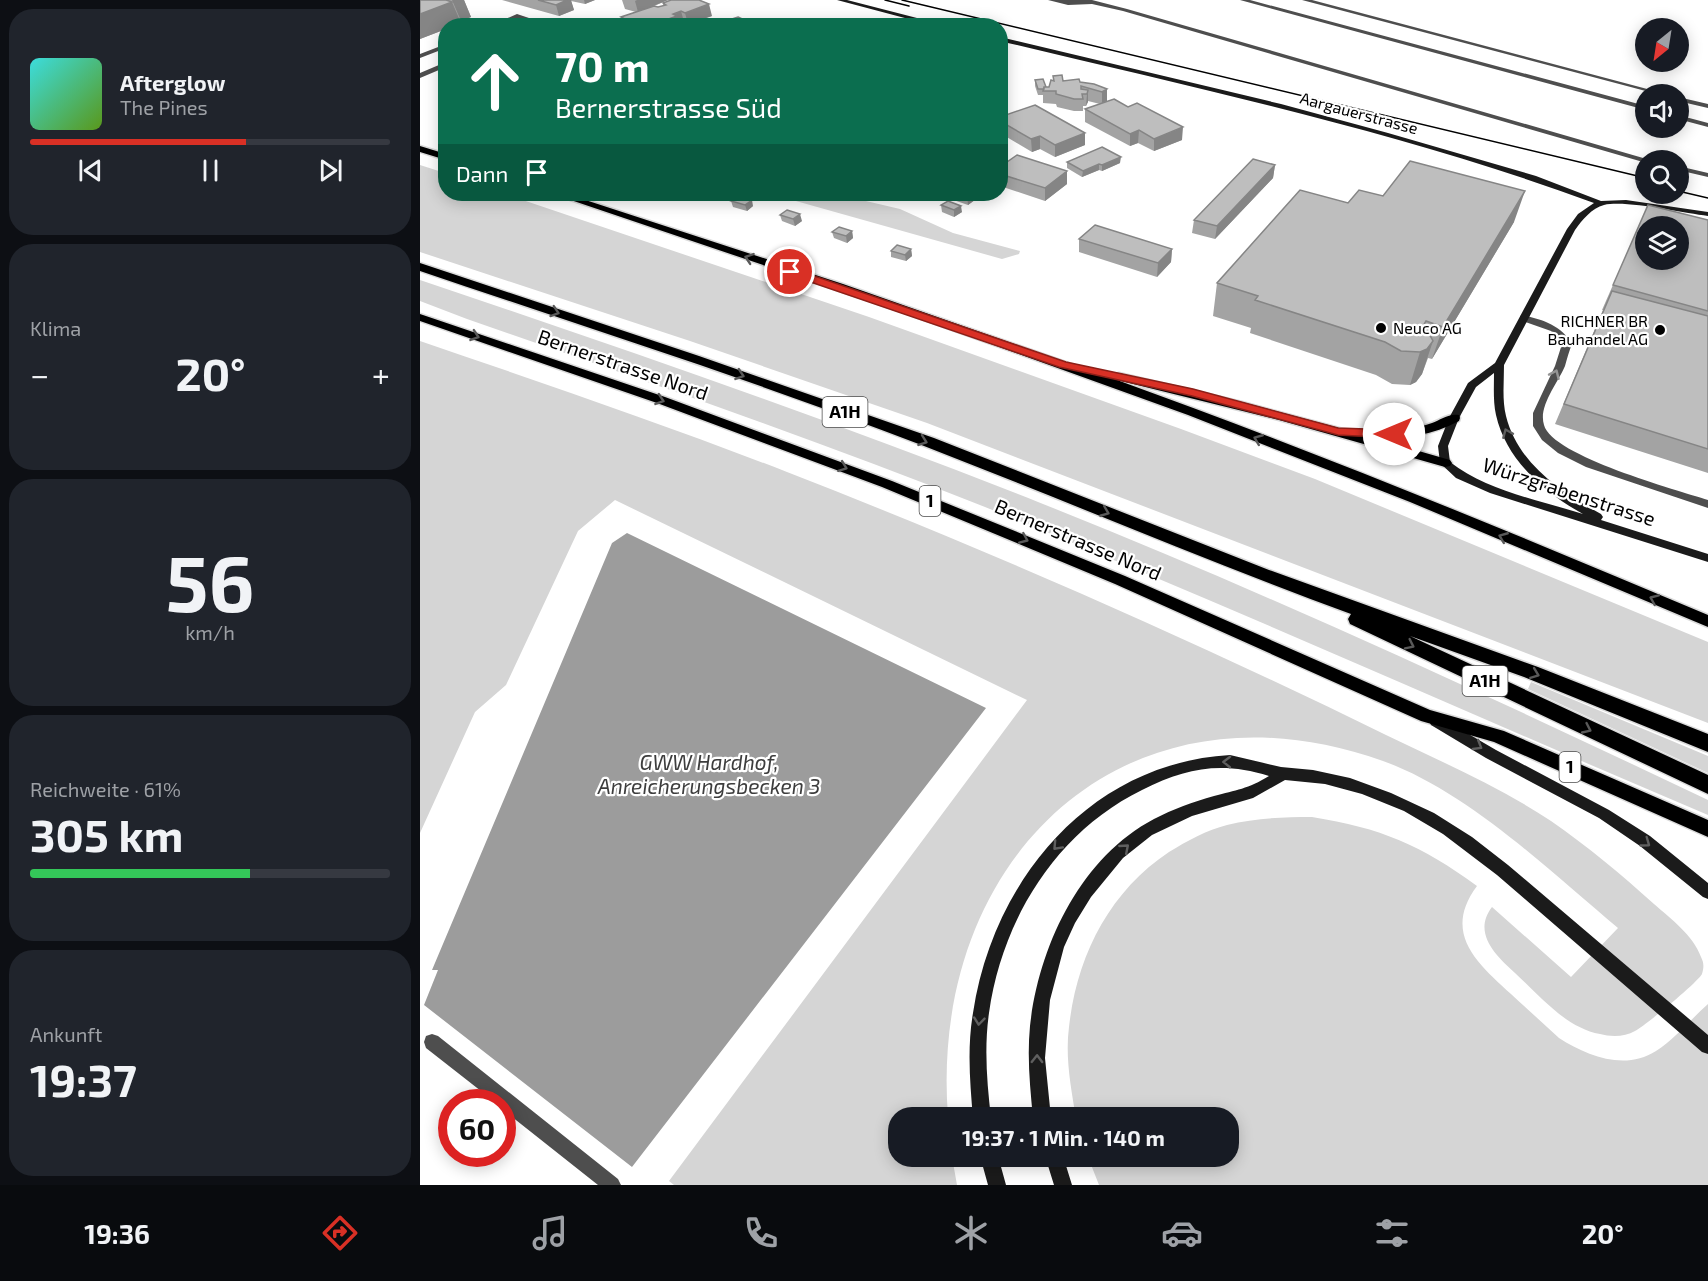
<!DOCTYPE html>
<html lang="de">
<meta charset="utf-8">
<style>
body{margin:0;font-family:"Exo 2",sans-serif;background:#20242c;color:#f1f3f6;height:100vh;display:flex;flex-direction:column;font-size:22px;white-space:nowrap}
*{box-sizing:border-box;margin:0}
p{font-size:20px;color:#9ea1a6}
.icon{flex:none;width:33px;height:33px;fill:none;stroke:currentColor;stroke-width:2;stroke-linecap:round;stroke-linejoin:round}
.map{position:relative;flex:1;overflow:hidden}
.panel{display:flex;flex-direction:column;gap:9px;padding:9px;background:#0d0f14;width:420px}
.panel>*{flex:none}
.top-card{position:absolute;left:18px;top:18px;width:570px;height:183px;border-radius:24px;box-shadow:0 3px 15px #0003;background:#0b6e4f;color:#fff;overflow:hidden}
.needle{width:39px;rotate:210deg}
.buttons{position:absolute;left:1215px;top:18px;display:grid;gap:12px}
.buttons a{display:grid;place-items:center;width:54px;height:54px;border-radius:50%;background:#171b24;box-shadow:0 3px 15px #0003;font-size:30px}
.speed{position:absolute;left:18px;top:1089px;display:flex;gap:12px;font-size:30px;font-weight:700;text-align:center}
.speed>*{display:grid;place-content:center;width:78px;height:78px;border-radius:50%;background:#171b24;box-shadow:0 3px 15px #0003;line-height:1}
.speed .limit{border:9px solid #d22;background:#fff;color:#111}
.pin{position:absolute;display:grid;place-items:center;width:51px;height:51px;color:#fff;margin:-26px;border:3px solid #fff;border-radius:50%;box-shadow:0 2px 6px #0007}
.me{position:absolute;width:66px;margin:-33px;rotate:270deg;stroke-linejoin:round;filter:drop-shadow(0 0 4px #0008)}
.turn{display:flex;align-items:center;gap:21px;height:126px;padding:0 18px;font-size:27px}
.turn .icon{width:78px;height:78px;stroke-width:2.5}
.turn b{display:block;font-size:42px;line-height:51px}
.then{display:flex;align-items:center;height:57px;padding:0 18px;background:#0003;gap:12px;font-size:22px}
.big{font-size:45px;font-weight:700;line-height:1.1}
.panel .widget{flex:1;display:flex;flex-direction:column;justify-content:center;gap:9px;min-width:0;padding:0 21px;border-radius:24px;background:#20242c}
.panel .dial{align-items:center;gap:0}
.dial b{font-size:78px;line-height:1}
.song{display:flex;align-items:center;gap:18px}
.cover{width:72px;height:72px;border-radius:9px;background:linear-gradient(135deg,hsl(180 70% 55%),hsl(90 70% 35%))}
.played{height:6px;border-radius:3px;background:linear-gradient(90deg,#d93025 60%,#363941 60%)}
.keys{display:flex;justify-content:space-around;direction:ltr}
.heat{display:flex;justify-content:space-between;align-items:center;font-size:33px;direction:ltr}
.charge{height:9px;border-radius:4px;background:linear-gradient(90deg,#34c759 61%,#363941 0)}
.trip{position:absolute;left:468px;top:1107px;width:351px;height:60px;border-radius:24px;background:#171b24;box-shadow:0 3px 15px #0003;font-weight:700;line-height:60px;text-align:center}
.dock{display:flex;height:96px;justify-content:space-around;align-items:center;background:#090b0e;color:#9ea1a6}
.dock .icon{width:42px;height:42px}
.dock .on{color:#d93025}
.dock b{font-size:27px;color:#f1f3f6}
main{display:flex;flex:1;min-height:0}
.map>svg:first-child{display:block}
.green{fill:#d5d5d5}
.water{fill:#9c9c9c}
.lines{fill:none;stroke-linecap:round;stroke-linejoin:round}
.primary-casing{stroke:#dbdbdb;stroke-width:3}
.highway-casing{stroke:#dbdbdb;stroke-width:3}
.lane{fill:#4e4e4e;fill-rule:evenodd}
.secondary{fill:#1b1b1b;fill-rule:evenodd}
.primary{fill:#000;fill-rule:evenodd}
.highway{fill:#000;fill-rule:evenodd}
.tram{stroke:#000;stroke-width:1.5}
.wall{fill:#a3a3a3}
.shaded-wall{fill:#858585}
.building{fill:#bebebe;stroke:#858585;stroke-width:1.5;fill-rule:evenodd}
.oneway{stroke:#595959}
.oneway2{stroke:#959595}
.oneway3{stroke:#5f5f5f}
.route{fill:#d93025;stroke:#8d1f18;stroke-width:1.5}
.poi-dot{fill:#000;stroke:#fff;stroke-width:2}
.labels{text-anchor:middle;stroke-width:4.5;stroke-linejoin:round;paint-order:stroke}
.far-street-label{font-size:16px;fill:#000;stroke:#fff}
.far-poi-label{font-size:16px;fill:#000;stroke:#fff;text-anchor:end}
.shield{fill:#fff;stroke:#4c4c4c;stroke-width:1.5}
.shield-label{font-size:18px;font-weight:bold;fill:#000}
.street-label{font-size:20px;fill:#000;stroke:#fff}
.water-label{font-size:21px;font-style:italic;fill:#3d3d3d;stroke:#fff}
</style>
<main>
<section class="panel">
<div class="widget">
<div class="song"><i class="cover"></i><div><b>Afterglow</b><p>The Pines</p></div></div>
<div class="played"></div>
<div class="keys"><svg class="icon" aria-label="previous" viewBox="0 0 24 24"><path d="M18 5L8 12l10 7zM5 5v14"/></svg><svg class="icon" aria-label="pause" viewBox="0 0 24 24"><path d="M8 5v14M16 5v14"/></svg><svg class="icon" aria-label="next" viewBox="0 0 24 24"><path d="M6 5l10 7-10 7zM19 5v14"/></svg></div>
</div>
<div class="widget"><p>Klima</p>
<div class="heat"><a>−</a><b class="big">20°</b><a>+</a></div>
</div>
<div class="widget dial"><b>56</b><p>km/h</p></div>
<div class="widget"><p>Reichweite · 61%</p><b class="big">305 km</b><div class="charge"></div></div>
<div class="widget"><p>Ankunft</p><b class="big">19:37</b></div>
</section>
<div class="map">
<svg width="1288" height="1185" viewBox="0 0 1288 1185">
<rect width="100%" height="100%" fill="#fff"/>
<!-- green -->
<path class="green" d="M0,165L25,173L26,194H85L449,317L761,429L895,479L1288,642V723L507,423L270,341L0,252Z
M351,194H416L480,209L533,233L600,251L599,254L582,259Z
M0,280C207,350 414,421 618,502C845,592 1067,695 1288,800V815C1047,713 808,605 565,507C394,439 220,379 47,319L0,301Z
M0,341C123,383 246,425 367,472C570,551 770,639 966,735C1022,762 1080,787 1131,821C1167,846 1202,875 1234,904C1251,919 1273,935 1281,957C1284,963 1284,967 1282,974C1278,982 1225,1026 1215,1031C1205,1037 1191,1037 1180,1034C1146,1028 1120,996 1095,973C1076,956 1052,933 1072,907L1151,977L1198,928C1130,871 1047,791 963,761C705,669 508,858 528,1117L478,1118V1156L532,1157L537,1185H254L249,1181L607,700L195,500L158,531L86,685L55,712L0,833Z
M1111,682L1288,756V773L1108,689Z
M892,817C961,828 1001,845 1057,886C1022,933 1057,963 1091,994C1107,1009 1123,1023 1139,1038C1167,1056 1205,1071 1236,1051C1255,1039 1271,1019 1288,1004V1185H679L668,1157L808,1156V1118H656C651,1088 645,1057 649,1027C657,956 689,892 749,852C767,841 787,830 807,825C835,818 863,817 892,817Z"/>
<!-- water -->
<path class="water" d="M207,533L566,708L212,1167L4,1005L18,970H12L192,543Z"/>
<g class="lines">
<defs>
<path id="primary" d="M0,146L26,154V160L0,152Z
M133,194H147L423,284L694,379L695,374L699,373L822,402L938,433L944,430C966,431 990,431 1012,423C1020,420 1029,413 1039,415L1040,418L1039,421C1013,435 986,439 957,439L1030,460L1032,463L1030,466L1025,467L859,420L697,380C896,452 1092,532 1288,615V627L990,502L768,415L485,313Z
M0,314L245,397L472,481L705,576L1010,710L1084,731L1288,820V837L1074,742L1001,721L695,584L462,487L237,403L0,321Z"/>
<path id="highway" d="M0,263L279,356L514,438L849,570L1118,667L1288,734V752L1104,677L990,636L1288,775V794L930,624L928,619L931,614C787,561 646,501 504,446C338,382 168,328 0,271Z"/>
</defs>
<!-- primary casing -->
<use href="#primary" class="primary-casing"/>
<!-- highway casing -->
<use href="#highway" class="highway-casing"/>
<!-- lane -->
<path class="lane" d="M628,0H672L707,9L1230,160L1223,162L703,11L672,4L648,5Z
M820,0H830L1226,106V110Z
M882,0H892L1246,94H1237Z
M97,14L124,23L121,26H112L115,23L97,18L80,26H70Z
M26,44V48L0,58V54Z
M26,62V67L0,78V73Z
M1258,97L1288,104V108L1258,101Z
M1258,115L1288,123V127L1258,119Z
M1258,166L1288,173V177L1258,170Z
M1103,315C1123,320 1141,325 1152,344C1149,351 1147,359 1145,366C1138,383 1118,406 1124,425C1132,456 1257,490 1288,500V508L1166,467L1138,453L1122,440L1113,426V413L1135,366L1142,344L1131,331L1100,320V316Z
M12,1034L18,1036L198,1179L201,1185H178L82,1109V1102H75L6,1048L4,1042L6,1036Z"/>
<!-- secondary -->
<path class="secondary" d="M417,0H427L528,26H515Z
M580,37L861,104L968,133L1116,176L1181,201L1206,200L1288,212V216C1262,213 1207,200 1184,205C1172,208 1162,220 1155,230L1084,365C1084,382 1082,400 1086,416C1098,464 1141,492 1181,514L1183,517L1181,520L1288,554V562L1070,493L1036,478L1020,463L1018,446L1029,418L1048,383L1075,363L1147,229L1158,214L1174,203C982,132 779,89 580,41ZM1074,373C1074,387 1073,402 1076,415C1086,460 1125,493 1163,514C1119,500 1067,491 1030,462L1028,446L1039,418L1056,387Z
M1016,715L1076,750L1189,810L1230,836L1288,883V899L1283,897L1220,846L1179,818L1066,758L1011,725L1009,721L1011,717Z
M810,755L861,767L893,770L930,778L971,793L1014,813L1052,837L1088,865L1288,1035V1054L1282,1052L1077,875L1023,834L984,811L942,794L905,784L865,780L833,798L772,816L732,835L703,858L671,897L655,923L644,947L630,1000L625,1058L631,1118H613C610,1087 607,1057 610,1026C619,946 660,858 734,819C753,809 773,802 794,796C816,790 828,789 849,776C801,761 766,768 722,790C636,832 582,920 569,1013C564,1048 567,1083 571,1118H553C550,1083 547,1048 553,1013C573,880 670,763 810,755Z
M560,1156H578L586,1185H568Z
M625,1156H643L652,1185H634Z"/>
<!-- primary -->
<use href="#primary" class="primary"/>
<!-- highway -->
<use href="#highway" class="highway"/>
<!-- tram -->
<path class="tram" d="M465,0L489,6
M482,0L1226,178
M1258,191L1288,198"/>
</g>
<!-- wall -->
<path class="wall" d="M0,0H44L51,17L40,21L41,23L26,26V29L0,39Z
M82,0H175L165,4L151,1L154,10L139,16Z
M202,0H248L232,7H238L243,6V3L292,16L268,24L264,22L259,24L260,26H177L202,20L201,17L216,12L205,9Z
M633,76L643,81L660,82L687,89V101L684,102L762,140L734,151L718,143L710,146L665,122V109L680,104L668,101L666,106H663V111H654L637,107L636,104L623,103V95H618L615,86V80L626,87H629L633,81Z
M580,117L665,133V145L635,157L620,149L612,152L580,133Z
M647,162L700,163L682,171L679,170L662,177L647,168Z
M855,165L853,178L795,239L772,233L774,220Z
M580,167L647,171V184L625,201L580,186Z
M516,194H563L548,205Z
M963,196L1094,222L1012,359L1008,358L1002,374L996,382L990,385L972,384L956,375L830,333L831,328L793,316L797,283L928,203Z
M311,201L333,206L327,211L313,207Z
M521,205L542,212L534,217L522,212Z
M1228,205L1288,220V473L1135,424L1183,310H1182Z
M360,215L382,221L375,226L362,221Z
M432,231L433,238L427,243L414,238L412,232Z
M659,239L752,249L751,262L737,277L659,252Z
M491,249L492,256L486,261L471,257V251Z"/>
<!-- shaded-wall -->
<path class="shaded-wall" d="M32,0H44L51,17L41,21Z
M147,0H151L154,10L139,16L136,5Z
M164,0H175L165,4Z
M217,0H248L218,12L215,1Z
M32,2L41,23L34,26H26V29L0,39V14Z
M289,4L292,16L268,24L265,13Z
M261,11L264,22L259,24L260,26H229Z
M585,54V60L580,62V56Z
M687,89V101L682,104V92Z
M668,90V102L666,106L667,94Z
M763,127L762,140L734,151V139Z
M719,130L718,143L710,146V134Z
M665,133V145L635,157V145Z
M620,136V149L612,152L611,139Z
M701,157L700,163L682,171V165Z
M679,164V170L662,177L663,171Z
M855,165L853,178L795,239L797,226Z
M647,171V184L625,201V188Z
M1105,191L1094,222L1012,359L1023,327Z
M547,194H563L548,205Z
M332,200L333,206L327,211L325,205Z
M541,206L542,212L534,217V210Z
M380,214L382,221L375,226L373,219Z
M432,231L433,238L427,243L426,236Z
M491,249L492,256L486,261L485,255Z
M752,249L751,262L737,277L738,263Z
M1013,341L1002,374L996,382L990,385L1000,352Z"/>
<!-- building -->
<path class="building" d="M0,0H26L32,2L0,14Z
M118,0H147L136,5Z
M251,0H279L289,4L265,13L261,11L253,14L257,16L229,26H177L193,20L196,22L205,19L201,17L234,6L238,7L246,5L243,3Z
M318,17L337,26L293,25Z
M274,22L281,26H263Z
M642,75L643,81L659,79L660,82L674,84L687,89L682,92L661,86V89L668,90L667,94H662L663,99H654L636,94V91H623L624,87H629L631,80L634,81L633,76Z
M623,79L626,87H624V89H618L615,80Z
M694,99L708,107L717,103L763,127L734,139L719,130L710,134L665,109Z
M615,105L665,133L635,145L620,136L611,139L580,121V117Z
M682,147L701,157L682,165L679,164L663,171L647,162Z
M597,155L647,171L625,188L580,174V167Z
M833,159L855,165L797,226L774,220Z
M990,161L1105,191L1023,327L1006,321L1002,328L1008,332L1013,341L1007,349L1000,352L981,351L965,342L835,300L838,296L797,283L880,190L928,203L939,190L963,196Z
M318,196L332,200L325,205L311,201Z
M528,201L541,206L534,210L521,205Z
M1228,205L1288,220V311L1193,285ZM1226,226H1258V260H1226Z
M367,210L380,214L373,219L360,215Z
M675,225L752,249L738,263L659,239Z
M419,227L432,231L426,236L412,232Z
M477,245L491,249L485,255L471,251Z
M1192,291L1288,316V449L1144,404Z"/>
<!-- one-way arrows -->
<defs><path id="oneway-chevron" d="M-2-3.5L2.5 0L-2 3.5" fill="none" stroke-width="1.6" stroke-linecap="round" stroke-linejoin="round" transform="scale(1.5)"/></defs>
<g class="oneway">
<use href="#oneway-chevron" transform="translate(329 258) rotate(-161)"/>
<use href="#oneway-chevron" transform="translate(135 312) rotate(18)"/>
<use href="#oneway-chevron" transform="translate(55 336) rotate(19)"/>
<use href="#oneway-chevron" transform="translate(320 375) rotate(19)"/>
<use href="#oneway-chevron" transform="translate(240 400) rotate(19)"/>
<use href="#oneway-chevron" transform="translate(838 439) rotate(-158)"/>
<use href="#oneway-chevron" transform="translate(503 441) rotate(20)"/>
<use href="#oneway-chevron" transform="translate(423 467) rotate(21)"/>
<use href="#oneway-chevron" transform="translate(685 512) rotate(22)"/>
<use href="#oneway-chevron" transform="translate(1083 537) rotate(-158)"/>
<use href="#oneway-chevron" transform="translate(604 539) rotate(23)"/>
<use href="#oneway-chevron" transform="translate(1234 599) rotate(-157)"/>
<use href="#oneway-chevron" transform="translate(990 645) rotate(26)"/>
<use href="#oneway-chevron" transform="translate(1115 674) rotate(21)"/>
<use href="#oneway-chevron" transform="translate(1167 729) rotate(25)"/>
</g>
<use class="oneway2" href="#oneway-chevron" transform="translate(1135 374) rotate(-66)"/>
<g class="oneway3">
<use href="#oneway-chevron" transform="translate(1087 433) rotate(-113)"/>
<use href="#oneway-chevron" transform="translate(1058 746) rotate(31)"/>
<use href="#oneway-chevron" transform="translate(807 762) rotate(-179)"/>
<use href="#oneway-chevron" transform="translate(1226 843) rotate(36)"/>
<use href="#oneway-chevron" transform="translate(637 846) rotate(133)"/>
<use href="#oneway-chevron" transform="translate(705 848) rotate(-41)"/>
<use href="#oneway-chevron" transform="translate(559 1021) rotate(96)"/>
<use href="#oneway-chevron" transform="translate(617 1059) rotate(-89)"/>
</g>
<!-- route -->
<path class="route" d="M367,269H374L646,362L773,389L918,428L974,430L979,434L974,438L918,435L772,396L639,367L367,274Z"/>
<!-- markers -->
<g class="poi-dot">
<circle cx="961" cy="328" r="6"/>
<circle cx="1240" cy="330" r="6"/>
</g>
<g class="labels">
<!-- far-street labels -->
<g class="far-street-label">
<text transform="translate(939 113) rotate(15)" y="6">Aargauerstrasse</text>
</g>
<!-- far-poi labels -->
<g class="far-poi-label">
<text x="1228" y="327">RICHNER BR<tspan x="1228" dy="18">Bauhandel AG</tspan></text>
<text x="973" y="334" text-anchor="start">Neuco AG</text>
</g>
<!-- shield labels -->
<g class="shield">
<rect x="402.5" y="397" width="45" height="30" rx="4.5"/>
<rect x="499.5" y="486" width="21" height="30" rx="4.5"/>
<rect x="1042.5" y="666" width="45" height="30" rx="4.5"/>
<rect x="1139.5" y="752" width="21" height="30" rx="4.5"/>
</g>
<g class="shield-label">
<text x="425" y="418">A1H</text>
<text x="510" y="507">1</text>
<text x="1065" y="687">A1H</text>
<text x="1150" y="773">1</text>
</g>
<!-- street labels -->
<g class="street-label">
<text transform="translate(203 365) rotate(19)" y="7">Bernerstrasse Nord</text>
<text transform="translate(1149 492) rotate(18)" y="7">Würzgrabenstrasse</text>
<text transform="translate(658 540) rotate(23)" y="7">Bernerstrasse Nord</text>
</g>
<!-- water labels -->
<g class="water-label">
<text x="289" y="770">GWW Hardhof,<tspan x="289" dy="24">Anreicherungsbecken 3</tspan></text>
</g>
</g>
</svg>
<div class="buttons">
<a><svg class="needle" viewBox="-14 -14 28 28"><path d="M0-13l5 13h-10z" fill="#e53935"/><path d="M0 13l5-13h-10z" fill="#9ea1a6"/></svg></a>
<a><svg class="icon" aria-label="sound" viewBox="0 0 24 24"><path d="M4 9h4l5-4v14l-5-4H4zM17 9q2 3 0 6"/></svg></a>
<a><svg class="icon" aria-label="search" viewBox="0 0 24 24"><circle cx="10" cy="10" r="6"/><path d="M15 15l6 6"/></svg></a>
<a><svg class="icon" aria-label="layers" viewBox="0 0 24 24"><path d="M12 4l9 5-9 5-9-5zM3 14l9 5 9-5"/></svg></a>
</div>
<div class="speed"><div class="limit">60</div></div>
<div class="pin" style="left:370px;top:272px;background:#d93025"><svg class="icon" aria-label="arrive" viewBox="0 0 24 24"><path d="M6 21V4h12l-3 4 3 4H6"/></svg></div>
<svg class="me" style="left:974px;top:434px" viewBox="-20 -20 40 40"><circle r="19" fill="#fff"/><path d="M0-13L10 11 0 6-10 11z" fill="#d93025"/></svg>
<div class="trip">19:37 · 1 Min. · 140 m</div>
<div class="top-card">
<div class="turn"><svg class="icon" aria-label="ahead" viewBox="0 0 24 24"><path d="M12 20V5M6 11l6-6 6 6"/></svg><div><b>70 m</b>Bernerstrasse Süd</div></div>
<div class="then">Dann<svg class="icon" aria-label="arrive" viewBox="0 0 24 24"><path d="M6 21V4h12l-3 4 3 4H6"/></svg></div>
</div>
</div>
</main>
<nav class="dock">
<b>19:36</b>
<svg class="icon on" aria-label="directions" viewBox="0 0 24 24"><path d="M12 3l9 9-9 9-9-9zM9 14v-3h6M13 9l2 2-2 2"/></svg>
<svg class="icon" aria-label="music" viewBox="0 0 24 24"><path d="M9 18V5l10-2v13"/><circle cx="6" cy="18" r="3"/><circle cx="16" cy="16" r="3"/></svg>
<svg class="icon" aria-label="phone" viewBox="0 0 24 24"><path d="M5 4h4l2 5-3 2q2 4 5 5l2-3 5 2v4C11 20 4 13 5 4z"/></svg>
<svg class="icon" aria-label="climate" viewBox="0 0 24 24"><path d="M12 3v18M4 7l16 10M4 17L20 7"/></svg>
<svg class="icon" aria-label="car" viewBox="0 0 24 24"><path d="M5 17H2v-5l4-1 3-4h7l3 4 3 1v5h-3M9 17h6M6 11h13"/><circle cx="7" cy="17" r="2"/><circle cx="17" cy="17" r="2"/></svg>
<svg class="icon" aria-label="filters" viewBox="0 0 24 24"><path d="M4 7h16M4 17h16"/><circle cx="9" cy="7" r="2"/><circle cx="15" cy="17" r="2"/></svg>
<b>20°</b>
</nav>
